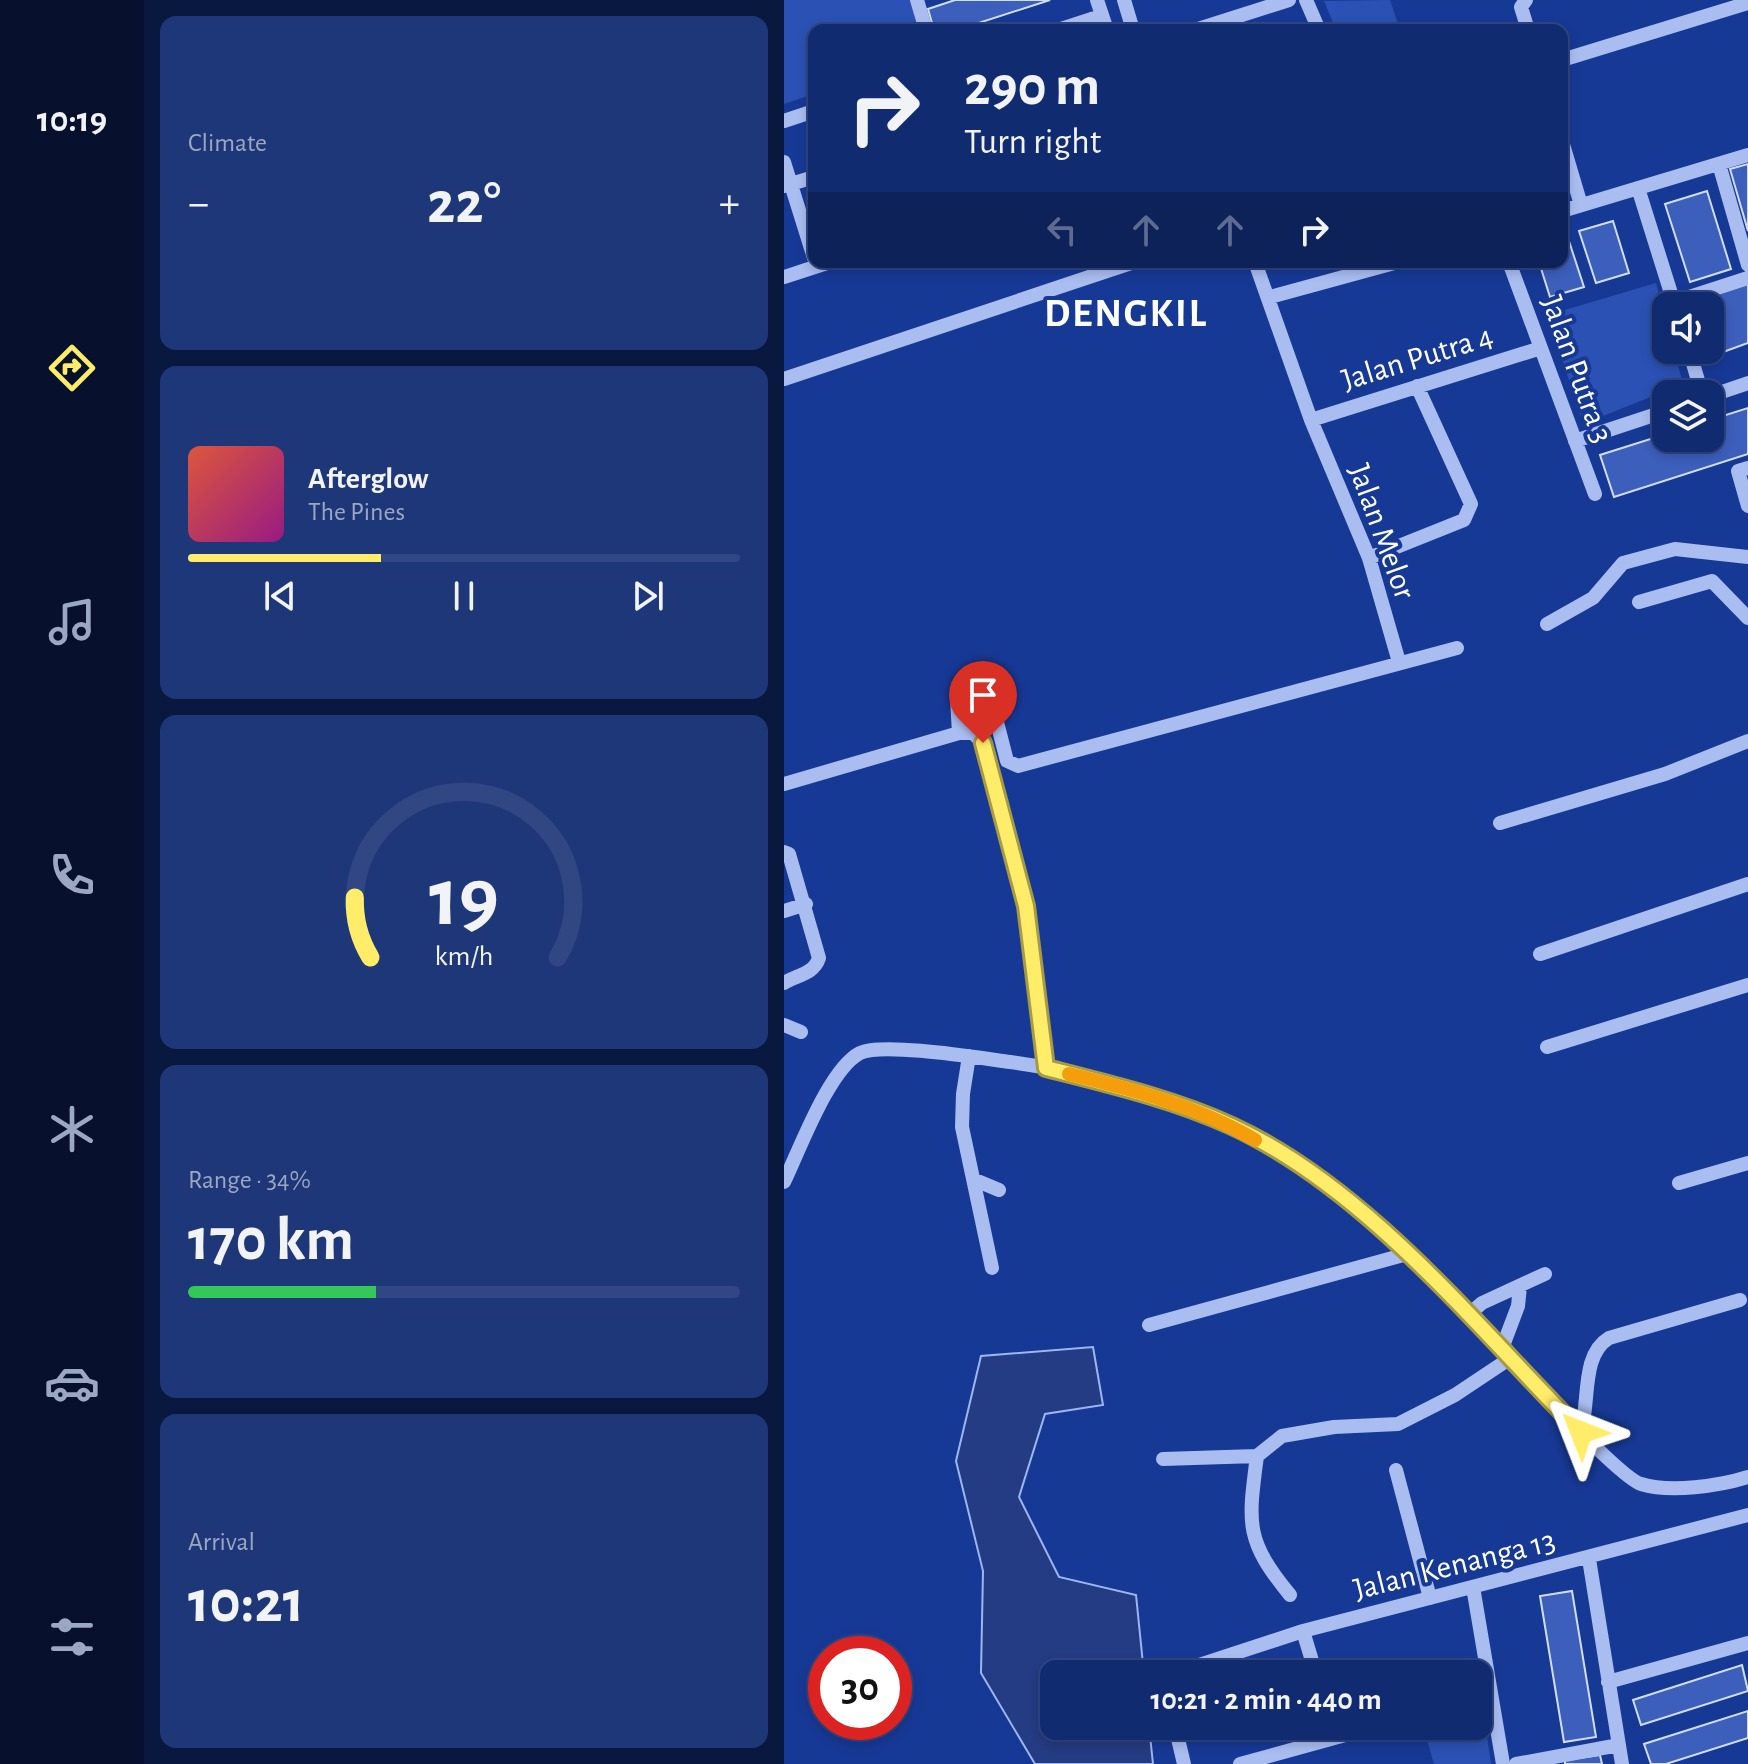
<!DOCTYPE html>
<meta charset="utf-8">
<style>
body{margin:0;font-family:"Alegreya Sans",sans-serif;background:#1e3778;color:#f1f3f6;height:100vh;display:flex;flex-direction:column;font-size:30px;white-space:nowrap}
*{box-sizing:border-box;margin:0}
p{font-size:26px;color:#9ca7c3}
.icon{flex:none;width:44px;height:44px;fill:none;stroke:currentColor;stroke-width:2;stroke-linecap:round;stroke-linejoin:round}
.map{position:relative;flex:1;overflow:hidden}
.details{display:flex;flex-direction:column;gap:16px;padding:16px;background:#09183e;width:640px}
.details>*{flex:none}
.hud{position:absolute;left:24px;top:24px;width:760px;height:244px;border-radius:16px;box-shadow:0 4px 12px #0003,0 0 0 2px #304783;background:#112b70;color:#f1f3f6;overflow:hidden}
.fabs{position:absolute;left:868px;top:292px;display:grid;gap:16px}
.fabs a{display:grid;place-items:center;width:72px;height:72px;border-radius:16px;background:#112b70;box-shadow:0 4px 12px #0003,0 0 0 2px #304783;font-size:40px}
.speed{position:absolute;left:24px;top:1636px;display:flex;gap:16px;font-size:40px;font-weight:700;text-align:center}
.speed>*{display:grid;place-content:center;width:104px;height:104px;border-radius:50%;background:#112b70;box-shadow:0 4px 12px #0003,0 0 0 2px #304783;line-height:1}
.speed .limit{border:12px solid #d22;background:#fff;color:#111}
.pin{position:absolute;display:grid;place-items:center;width:68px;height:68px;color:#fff;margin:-82px -34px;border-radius:50% 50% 50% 0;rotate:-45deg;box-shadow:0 0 8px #0007}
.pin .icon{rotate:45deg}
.me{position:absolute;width:88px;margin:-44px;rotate:315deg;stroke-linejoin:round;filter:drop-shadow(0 0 6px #0008)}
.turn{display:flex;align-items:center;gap:28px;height:168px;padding:0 24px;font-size:36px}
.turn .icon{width:104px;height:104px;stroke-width:2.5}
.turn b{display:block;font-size:56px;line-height:68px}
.lanes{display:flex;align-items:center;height:76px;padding:0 24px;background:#0003;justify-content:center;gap:40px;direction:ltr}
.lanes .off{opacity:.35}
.big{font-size:60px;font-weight:600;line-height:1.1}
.details .widget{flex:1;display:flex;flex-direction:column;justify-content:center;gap:12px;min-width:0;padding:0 28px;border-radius:16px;background:#1e3778}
.details .dial{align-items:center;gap:0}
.dial svg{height:208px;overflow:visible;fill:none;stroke:#304783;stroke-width:7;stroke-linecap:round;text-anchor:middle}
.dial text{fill:#f1f3f6;stroke:none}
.song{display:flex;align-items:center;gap:24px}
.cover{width:96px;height:96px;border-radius:12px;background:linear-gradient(135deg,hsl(10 70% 55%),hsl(310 70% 35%))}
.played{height:8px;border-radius:4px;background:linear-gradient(90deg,#ffed69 35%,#304783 35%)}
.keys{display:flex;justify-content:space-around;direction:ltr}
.heat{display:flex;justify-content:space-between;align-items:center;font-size:44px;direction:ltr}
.charge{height:12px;border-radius:6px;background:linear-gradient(90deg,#34c759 34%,#304783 0)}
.trip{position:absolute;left:256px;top:1660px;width:452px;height:80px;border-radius:16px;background:#112b70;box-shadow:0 4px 12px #0003,0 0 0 2px #304783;font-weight:600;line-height:80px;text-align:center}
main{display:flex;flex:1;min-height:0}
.dock{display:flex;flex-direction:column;width:144px;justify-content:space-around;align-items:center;background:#07112d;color:#9ca7c3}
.dock .icon{width:56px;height:56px}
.dock .on{color:#ffed69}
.dock b{font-size:36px;color:#f1f3f6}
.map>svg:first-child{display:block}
.green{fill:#2b51b4}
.water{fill:#233c83;stroke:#9cb6f3;stroke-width:2}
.building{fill:#3c5fbc;stroke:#d0ddfc;stroke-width:2}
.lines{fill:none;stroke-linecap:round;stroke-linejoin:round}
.minor{stroke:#a9bdf1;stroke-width:14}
.route-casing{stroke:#a69a44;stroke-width:20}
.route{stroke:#ffed69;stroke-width:14}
.slow{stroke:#f59e0b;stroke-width:14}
.labels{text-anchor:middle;stroke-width:8;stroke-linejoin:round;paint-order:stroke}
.street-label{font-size:32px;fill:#fff;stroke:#173996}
.district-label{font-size:40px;font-weight:bold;letter-spacing:2px;fill:#fff;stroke:#173996}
</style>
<main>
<nav class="dock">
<b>10:19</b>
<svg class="icon on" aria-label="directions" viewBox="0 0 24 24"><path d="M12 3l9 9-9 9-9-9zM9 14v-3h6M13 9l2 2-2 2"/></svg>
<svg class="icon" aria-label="music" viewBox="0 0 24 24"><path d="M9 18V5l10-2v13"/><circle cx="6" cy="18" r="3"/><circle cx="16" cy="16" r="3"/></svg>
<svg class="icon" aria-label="phone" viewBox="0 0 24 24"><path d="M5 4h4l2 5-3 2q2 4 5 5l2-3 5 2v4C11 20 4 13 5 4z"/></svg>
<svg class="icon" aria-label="climate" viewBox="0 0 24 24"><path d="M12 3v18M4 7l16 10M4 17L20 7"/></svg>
<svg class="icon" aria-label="car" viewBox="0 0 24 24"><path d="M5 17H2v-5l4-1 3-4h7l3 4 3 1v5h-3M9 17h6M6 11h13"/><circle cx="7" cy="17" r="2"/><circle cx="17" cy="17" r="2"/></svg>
<svg class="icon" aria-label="filters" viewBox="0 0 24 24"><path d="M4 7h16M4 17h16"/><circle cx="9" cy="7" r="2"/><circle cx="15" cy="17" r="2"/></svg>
</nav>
<section class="details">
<div class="widget"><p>Climate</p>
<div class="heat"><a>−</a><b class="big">22°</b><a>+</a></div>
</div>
<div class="widget">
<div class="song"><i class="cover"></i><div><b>Afterglow</b><p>The Pines</p></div></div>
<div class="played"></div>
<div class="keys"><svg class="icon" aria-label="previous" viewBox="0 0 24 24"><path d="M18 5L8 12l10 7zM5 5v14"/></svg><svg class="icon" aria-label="pause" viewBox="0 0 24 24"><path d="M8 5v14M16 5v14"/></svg><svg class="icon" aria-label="next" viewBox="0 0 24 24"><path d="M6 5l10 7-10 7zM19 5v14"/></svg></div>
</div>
<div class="widget dial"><svg viewBox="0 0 100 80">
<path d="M14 69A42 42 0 1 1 86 69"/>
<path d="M14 69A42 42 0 0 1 8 46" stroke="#ffed69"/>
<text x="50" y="56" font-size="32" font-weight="700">19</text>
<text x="50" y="72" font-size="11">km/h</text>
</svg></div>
<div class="widget"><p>Range · 34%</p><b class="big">170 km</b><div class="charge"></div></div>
<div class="widget"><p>Arrival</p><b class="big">10:21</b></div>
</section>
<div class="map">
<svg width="964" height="1764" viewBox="0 0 964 1764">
<rect width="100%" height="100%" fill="#173996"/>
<!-- green -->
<path class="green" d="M0,0H126L136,30H30V94L0,104Z
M606,0L616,30H552L540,1Z
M872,283L882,320V350H890L899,384L799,424L764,315Z
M699,1710L707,1764H650L639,1726H694V1711Z"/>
<!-- water -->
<path class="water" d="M309,1347L319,1405L261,1414L235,1497L275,1577L352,1595L360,1674H270V1726H365L369,1764H251L197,1673L199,1571L172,1461L197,1356Z"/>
<!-- building -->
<path class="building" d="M171,0H266L173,30H150L144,9Z
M964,164V231L946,169Z
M923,191L947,269L906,282L881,204Z
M829,221L845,273L812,283L795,231Z
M783,235L800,287L766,297L755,262H778V236Z
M964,282V343L931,355L926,342V306H913L911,300Z
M964,408V454L830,497L816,455L882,434V438H926V420Z
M788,1591L812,1737L780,1742L756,1596Z
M958,1665L964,1691L857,1725L849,1700Z
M964,1711V1738L882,1764H867L860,1744Z
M816,1755L818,1764H781V1760Z"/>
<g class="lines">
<!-- minor -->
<path class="minor" d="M133,0L142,30
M313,0L323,30
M340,0L349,30
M522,0L535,30
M742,0L737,7L744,30
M274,30L317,16
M411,30L505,0
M778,60L964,3
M0,121L30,111
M778,141L797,205
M0,162L30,258
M935,164L964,265
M0,186L30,177
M854,188L891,306
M778,211L964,155
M471,262L527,420L585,558L615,662
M725,262L811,494
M0,277L46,262
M486,297L614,262
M890,302L964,278
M905,350L918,394
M0,379L350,262
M926,396L964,383
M527,420L757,348
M791,441L882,411
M964,468L954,471L964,506
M585,558L680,520L687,504L633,386
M855,602L928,581L964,618
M763,624L809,598L839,563L891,549L964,557
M175,733L173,699L180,693H201L208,703L223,761L234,766L673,648
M0,784L175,733H189L199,743L242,906L262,1068
M716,823L881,774L964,741
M0,852L5,854L35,958C30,974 13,975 0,983
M0,911L22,904
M756,954L964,884
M0,1025L17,1032
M763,1047L964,985
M185,1056L179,1094L178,1127L208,1268
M191,1180L215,1190
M0,1182C16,1149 45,1069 76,1053C99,1042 196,1058 226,1062C325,1075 447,1114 529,1173C610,1230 674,1308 743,1377C761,1396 839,1479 857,1484C886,1493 936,1486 964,1477
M895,1183L964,1163
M683,1316L698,1303L761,1274
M365,1325L623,1254
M717,1351L734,1306L736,1286
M797,1432C806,1400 797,1355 825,1338L956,1300
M473,1456C464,1524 461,1540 506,1595
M379,1459L473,1456L498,1436L550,1427L614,1424L671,1395L725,1359
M612,1470L646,1598
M805,1559L838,1764
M689,1587L719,1764
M519,1631L532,1674
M388,1674L519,1631L964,1515
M824,1682L964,1643
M391,1726L400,1764
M456,1764L594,1726
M732,1764L835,1745"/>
</g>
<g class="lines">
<defs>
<path id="route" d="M199,743L242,906L262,1068C325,1084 389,1099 448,1126C584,1189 693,1327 797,1432"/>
</defs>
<!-- route casing -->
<use href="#route" class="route-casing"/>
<!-- route -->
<use href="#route" class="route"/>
<!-- slow -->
<path class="slow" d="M285,1074C348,1089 415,1107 471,1140"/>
</g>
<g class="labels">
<!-- street labels -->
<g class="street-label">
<text transform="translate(633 357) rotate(-17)" y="11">Jalan Putra 4</text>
<text transform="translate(794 369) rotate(70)" y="11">Jalan Putra 3</text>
<text transform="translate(599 531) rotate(70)" y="11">Jalan Melor</text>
<text transform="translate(670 1564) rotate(-14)" y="11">Jalan Kenanga 13</text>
</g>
<!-- district labels -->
<g class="district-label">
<text x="342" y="326">DENGKIL</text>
</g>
</g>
</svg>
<div class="fabs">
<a><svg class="icon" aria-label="sound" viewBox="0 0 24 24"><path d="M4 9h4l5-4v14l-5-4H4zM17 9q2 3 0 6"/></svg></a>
<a><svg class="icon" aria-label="layers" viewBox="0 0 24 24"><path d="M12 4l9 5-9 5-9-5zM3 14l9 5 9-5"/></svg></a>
</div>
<div class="speed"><div class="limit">30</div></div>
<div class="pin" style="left:199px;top:743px;background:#d93025"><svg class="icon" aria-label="arrive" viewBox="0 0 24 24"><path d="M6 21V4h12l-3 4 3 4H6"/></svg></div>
<svg class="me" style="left:797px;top:1432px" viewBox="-20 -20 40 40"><path d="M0-17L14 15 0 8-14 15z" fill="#ffed69" stroke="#fff" stroke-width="4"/></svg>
<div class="trip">10:21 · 2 min · 440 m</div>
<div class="hud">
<div class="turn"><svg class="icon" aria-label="right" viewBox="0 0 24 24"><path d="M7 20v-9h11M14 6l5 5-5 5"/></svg><div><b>290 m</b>Turn right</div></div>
<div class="lanes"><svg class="icon off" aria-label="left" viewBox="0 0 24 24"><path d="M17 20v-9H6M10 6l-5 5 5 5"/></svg><svg class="icon off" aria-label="ahead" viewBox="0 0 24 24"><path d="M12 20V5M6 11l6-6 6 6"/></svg><svg class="icon off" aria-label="ahead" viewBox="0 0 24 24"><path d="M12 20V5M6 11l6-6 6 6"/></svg><svg class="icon" aria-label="right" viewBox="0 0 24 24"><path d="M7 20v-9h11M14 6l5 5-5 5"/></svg></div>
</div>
</div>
</main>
